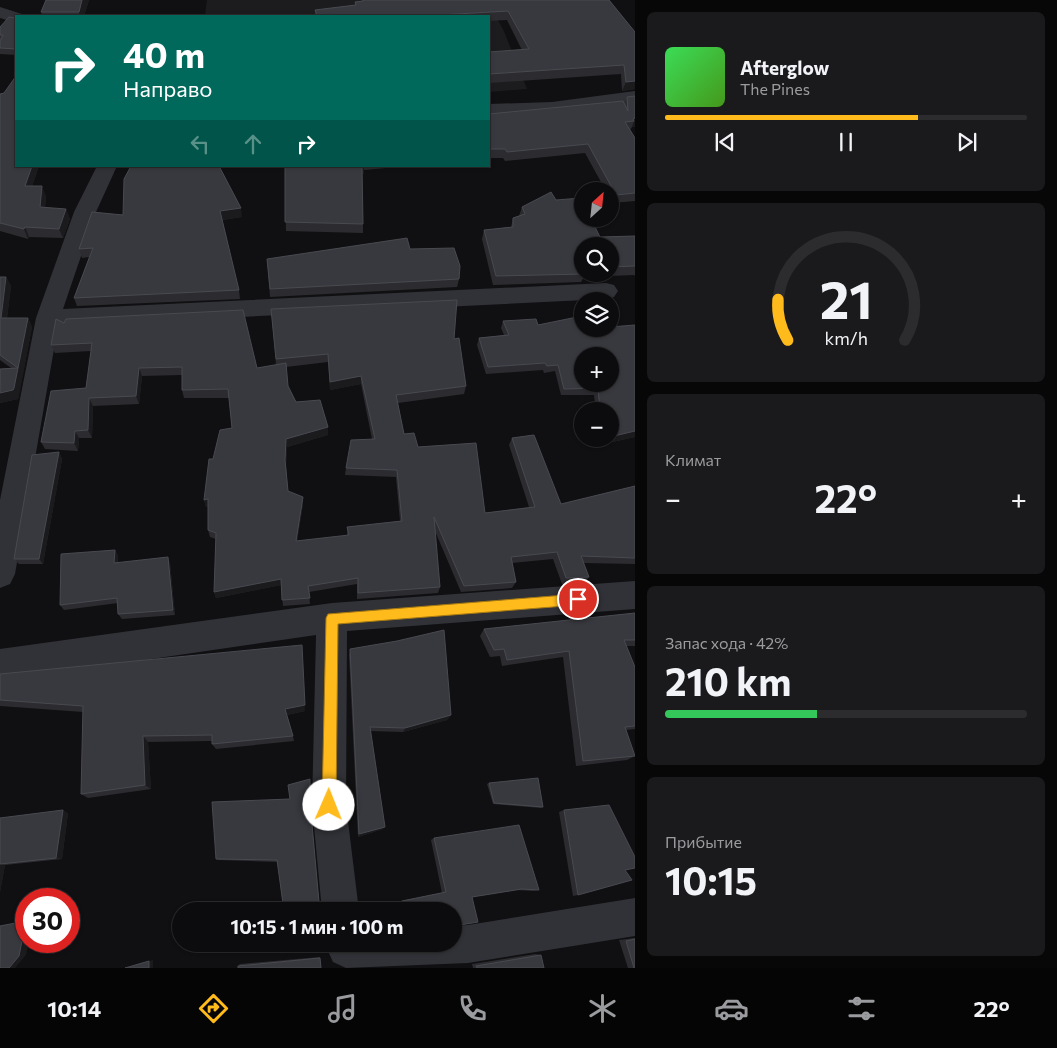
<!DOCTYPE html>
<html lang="ru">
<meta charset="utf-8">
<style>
body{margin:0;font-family:Commissioner,sans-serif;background:#1a1a1c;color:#f1f3f6;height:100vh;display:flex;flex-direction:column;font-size:19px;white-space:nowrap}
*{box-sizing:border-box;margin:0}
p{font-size:16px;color:#9a9b9e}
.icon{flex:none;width:28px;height:28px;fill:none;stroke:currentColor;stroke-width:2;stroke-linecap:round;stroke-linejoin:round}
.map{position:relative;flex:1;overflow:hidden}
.panel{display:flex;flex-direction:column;gap:12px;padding:12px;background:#070708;width:422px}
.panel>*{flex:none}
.banner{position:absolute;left:15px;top:15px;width:475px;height:152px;border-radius:0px;box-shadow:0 1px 4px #0004,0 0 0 1px #2c2c2e;background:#00695c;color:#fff;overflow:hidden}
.needle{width:32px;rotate:27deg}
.tools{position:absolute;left:574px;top:182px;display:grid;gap:10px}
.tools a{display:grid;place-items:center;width:45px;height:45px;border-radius:50%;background:#0c0c0e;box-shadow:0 1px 4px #0004,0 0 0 1px #2c2c2e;font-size:25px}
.speed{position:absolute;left:15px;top:888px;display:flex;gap:10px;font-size:25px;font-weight:700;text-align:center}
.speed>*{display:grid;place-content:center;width:65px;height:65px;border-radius:50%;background:#0c0c0e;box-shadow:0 1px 4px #0004,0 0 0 1px #2c2c2e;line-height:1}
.speed .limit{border:8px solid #d22;background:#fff;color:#111}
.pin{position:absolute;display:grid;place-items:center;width:42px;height:42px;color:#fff;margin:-21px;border:2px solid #fff;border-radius:50%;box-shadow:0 1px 5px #0007}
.me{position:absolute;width:55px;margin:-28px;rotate:1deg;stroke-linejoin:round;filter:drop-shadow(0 0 4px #0008)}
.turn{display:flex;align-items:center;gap:18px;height:105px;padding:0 25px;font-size:22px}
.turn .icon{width:65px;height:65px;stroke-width:2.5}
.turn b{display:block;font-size:35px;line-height:42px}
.lanes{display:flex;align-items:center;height:48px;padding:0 25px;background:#0003;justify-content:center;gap:25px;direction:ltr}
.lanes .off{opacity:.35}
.big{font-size:38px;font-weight:700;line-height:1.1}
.panel .card{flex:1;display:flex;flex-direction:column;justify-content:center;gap:8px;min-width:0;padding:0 18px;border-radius:8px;background:#1a1a1c}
.panel .dial{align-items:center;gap:0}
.dial svg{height:130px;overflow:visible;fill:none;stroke:#2c2c2e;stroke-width:7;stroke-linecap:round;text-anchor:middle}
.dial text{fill:#f1f3f6;stroke:none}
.song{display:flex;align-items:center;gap:15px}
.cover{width:60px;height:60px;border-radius:8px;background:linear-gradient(135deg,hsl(130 70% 55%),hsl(100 70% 35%))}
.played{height:5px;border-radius:2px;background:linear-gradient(90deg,#ffba1b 70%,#2c2c2e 70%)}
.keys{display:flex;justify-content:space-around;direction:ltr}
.heat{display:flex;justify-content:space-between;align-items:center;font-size:28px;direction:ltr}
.charge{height:8px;border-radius:4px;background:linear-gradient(90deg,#34c759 42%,#2c2c2e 0)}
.trip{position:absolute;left:172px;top:902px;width:290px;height:50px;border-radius:25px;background:#0c0c0e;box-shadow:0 1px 4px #0004,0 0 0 1px #2c2c2e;font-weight:700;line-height:50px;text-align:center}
.tabs{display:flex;height:80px;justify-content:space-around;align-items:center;background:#050506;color:#9a9b9e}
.tabs .icon{width:35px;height:35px}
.tabs .on{color:#ffba1b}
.tabs b{font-size:22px;color:#f1f3f6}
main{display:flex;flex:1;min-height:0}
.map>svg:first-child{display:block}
.built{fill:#1c1c1f}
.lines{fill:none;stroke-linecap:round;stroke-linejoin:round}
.minor{fill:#313237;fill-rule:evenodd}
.wall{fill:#2c2c30;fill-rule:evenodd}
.shaded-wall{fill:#1b1b1e}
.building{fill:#38393e;stroke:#484a51;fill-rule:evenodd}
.route{fill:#ffba1b;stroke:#a67912}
</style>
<main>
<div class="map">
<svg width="635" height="968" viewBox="0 0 635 968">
<rect width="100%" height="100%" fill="#101012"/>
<!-- built -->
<path class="built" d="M207,0H486L503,29L527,89L489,92V16H205Z"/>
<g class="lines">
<!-- minor -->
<path class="minor" d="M0,7L22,14L23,16H16V23L0,18Z
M635,91V103L552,114L489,116V104L552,102Z
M97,166H117L96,212L63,309L606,283L614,285L618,291L614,297L606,299L58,326L15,574L10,584L0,588V500L36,318L74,212Z
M635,581V609L347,631L346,805L359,911H322L312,805L316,635L0,681V649L332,603Z
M635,898V936L468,963L346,968L333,962L327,949L329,944H454V926L468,925Z"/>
</g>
<!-- wall -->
<path class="wall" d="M46,0H89L84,16H43L41,12Z
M363,0H609L635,32V89L622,91L621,74L489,83V52L522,50L507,20L489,21V16H315V10L355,5V2L362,1Z
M16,16V55L0,54V27L15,18Z
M4,93L16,166H39L32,186L46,196L45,208L66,209L70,219L63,238L29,237L28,239L0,231V94Z
M635,96V127H632L630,130L635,138V201L612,203L610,199V191H606L585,153L505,161L503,158H489V114L624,104L627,97Z
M285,166H408L364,170V174H362L363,224V233L286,231Z
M556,200L600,237L635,236V276L634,275L584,277L581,282L493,285L482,239L484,230L511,227L513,218L519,216L522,207ZM582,246H610V274H582Z
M123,215L242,217L222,220L239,290L240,299L77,306L74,298L89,257L82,258L79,249Z
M410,249L459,279L457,287L270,297L267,259Z
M0,277H6L11,286L7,318H28L32,327L18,399L0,403V369L11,368L0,360Z
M271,309L454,339L466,386L464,394L398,403L404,434L418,447L485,513L529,507L509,445L512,438L561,504L635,486V564L583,563L589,577L584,583L562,584L553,559L512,563L516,582L512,588L461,592L435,531L440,587L438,593L357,599V584L309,592L310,604L283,606L281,585L216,598L214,592L216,539L210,537L208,530V507H206L204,500L213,459L232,428L229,398H184L182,390V375L142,376L139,404L93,406L92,438H79L78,451L45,449L41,442L86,388L91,351L55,353L51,345L64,323L257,368L276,365ZM328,362L330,390L361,384L372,439L346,468L345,475L396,477L400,521L347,527V536L297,541L303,504L288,491L286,466L287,447L328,435L296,402L288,386L286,367Z
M503,321L538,325L582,329H610L635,325V437L599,445L598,439H610V411H596L594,395H561L555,371L544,373L543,370L486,374L477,345L479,338L504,335L501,328Z
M59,452L62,459L43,564H19L14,559Z
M115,550L118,556V563H170L175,615L122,619L118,614V603L64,610L60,605Z
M635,613V646H626L635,667V729L626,730L635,756L627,760L576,766L563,657L502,666L500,656L490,657L480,636L484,629Z
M350,649L451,715L447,720L403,732L370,731L383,829L358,837L349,655Z
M0,674L305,711L287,715L293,736L294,741L216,749L212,744V741L148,742L151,789L88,798L81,794L83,712L0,706Z
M489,783L543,807L541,808L493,804L487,784Z
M310,804L319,902L278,862L219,860L216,859Z
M564,810L625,870L578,895L573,896L559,812Z
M68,813L62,859L5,865L0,892V818Z
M434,838L539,890L533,891L516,890L472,897L454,911H402L400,901L442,893L431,840Z
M635,938V968H628L619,940Z
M535,954L541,955L544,968H473L472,964Z
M320,957L321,968L238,966L240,964Z"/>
<!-- shaded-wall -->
<path class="shaded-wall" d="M82,0H89L84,16H80L79,12Z
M635,81V89L622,91L626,82Z
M635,118V127H632L634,121L633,119Z
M32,166H39L29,196L25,186Z
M362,166H364V174H361Z
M42,186L46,196L44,217L40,207Z
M241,208L242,217L221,220L220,211Z
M66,209L70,219L63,238L59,229Z
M25,227L29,237L28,239L24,229Z
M6,277L11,286L6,327L1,318Z
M28,318L32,327L19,396L18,399L0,403V393L13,390Z
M139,368L142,376L139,404L136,396Z
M361,376V384L330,390V382Z
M89,398L93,406L92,438L88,430Z
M328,427V435L287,447L286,467L285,460L286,439Z
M75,431L79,438L78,451L74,443Z
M635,431V437L599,445L602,439H610V437Z
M59,452L62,459L43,564L39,559Z
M303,497V504L296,548V541Z
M208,499L210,507H206L204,500Z
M115,550L118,556L117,569L114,563Z
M168,557L170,563L175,615L173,610Z
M281,579V585L216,598L214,592Z
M302,653L305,711L286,715L285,709Z
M451,715L447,720L403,732L405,728Z
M143,736L148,742L151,789L145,785Z
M63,810L68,813L62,859L56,858Z
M385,827L383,829L358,837L359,834Z
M0,864L5,865L0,892Z
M26,921V941H29L26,955L15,968H9Z
M153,960V968H149V961Z"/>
<!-- building -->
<path class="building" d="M46,0H82L79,12H41Z
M363,0H609L635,32V81L626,82L624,65L489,74V52L529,49L508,11L422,16H317L315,10L356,5L355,2L363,1Z
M16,16H19H16V49L0,48V41L3,35H0V27L9,17L15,18Z
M16,76V166H32L25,186H42L40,207L66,209L59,229L25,227L24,229L0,223V94L4,93Z
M635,96V118L633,119L634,121L625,122L635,138V193L616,195L588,144L507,152L505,149H489V114L623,101L628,111L627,97Z
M131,166H219L241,208L220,211L239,290L74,298L93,248L79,249L92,212L123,215L124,179Z
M285,166H362L363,224L285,222Z
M551,192L556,200L581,198L582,201V219H591L600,237L635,236V266L610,267V246H582V274H584L496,276L484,230L513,227V218L525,214L522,207Z
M407,238L410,249L454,248L460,266L459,279L270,289L267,259Z
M0,277H6L1,318H28L14,388L13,390L0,393V369L18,368L0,355Z
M457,300L454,339L459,338L466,386L396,395L404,434L414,433L418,447L476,443L485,513L535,507L512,438L534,435L561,504L635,486V558L581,556L589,577L566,578L557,552L511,557L516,582L464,586L434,517L440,587L358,593V578L308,586L310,598L282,600L281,579L214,592L216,533L208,530V499L204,500L209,459H213L220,430L232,428L228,389L182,390V367L139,368L136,396L89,398L88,430L75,431L74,443L41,442L51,391L86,388L92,343L51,345L56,319L64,323L66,319L243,310L257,368L286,363L288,386L296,402L320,400L328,427L286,439L285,460L288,491L303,497L296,541L349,535L347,527L402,521L397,470L346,468L351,440L375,439L361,376L330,382L328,354L276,359L271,309Z
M582,316V329H610V327L635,325V431L610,437V411H600L598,388L564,389L558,365L547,366L545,363L488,367L479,338L509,335L503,321L536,319L538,325ZM582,356H610V384H582Z
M59,452L39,559H14L32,455Z
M115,550L114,563L168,557L173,610L118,614L117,598L60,605L61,554Z
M635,613V640H624L635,667V726L625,727L635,756L583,761L569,651L507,660L504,649L494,650L484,629Z
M444,630L451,715L405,728L370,727L385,827L359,834L350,649L397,641Z
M302,645L305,705L285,709L293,736L212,744V735L143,736L145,785L81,794L83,706L0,700V674Z
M538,778L543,807L494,803L489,783Z
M310,779V802L319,902L287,911H284L277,860L216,859L212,802L290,799L288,785Z
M609,805L635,857V868L625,870L632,880L578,895L564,810Z
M63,810L56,858L0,864V818Z
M519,825L539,890L522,889L472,897L478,922L454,926V911H404L402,901L446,892L434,838Z
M26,921L19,956L9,968H0V926Z
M635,939V968H634L626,941Z
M541,955L544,968H477L476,966Z
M320,958L321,968H238V966Z
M149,961V968H125Z"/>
<!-- route -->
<path class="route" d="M578,594L582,595L584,599L582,604L578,605L338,624L336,805L334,810L329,812L324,810L322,805L326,618L328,614Z"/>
</svg>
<div class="tools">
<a><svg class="needle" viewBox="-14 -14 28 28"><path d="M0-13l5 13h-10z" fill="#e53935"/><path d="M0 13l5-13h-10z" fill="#9a9b9e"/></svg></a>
<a><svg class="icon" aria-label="search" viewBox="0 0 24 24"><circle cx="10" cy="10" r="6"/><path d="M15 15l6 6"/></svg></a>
<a><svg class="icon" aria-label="layers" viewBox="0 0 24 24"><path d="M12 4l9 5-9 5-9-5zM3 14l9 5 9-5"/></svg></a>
<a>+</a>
<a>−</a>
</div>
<div class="speed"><div class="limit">30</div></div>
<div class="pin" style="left:578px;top:599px;background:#d93025"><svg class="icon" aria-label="arrive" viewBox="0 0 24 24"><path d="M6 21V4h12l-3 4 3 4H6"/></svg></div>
<svg class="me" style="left:329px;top:805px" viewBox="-20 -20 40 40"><circle r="19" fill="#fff"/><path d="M0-13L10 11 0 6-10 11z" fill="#ffba1b"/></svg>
<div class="trip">10:15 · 1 мин · 100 m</div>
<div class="banner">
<div class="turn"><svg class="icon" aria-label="right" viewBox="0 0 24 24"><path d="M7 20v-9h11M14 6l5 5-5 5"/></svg><div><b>40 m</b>Направо</div></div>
<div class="lanes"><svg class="icon off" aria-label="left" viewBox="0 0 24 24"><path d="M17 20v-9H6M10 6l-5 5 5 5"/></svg><svg class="icon off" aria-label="ahead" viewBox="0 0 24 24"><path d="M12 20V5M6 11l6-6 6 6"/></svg><svg class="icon" aria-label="right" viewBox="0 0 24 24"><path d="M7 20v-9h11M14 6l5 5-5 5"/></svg></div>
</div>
</div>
<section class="panel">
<div class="card">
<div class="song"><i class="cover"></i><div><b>Afterglow</b><p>The Pines</p></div></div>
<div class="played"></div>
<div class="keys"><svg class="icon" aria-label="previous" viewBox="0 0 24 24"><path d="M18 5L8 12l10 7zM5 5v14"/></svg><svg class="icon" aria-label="pause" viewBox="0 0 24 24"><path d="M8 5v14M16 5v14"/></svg><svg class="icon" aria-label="next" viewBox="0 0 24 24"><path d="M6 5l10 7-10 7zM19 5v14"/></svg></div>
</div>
<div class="card dial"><svg viewBox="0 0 100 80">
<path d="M14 69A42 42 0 1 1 86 69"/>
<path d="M14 69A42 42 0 0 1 8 44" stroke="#ffba1b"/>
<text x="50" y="56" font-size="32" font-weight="700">21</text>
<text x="50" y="72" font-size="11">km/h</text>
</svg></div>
<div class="card"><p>Климат</p>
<div class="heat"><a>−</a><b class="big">22°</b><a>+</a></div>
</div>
<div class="card"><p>Запас хода · 42%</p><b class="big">210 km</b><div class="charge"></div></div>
<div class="card"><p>Прибытие</p><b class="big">10:15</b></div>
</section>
</main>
<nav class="tabs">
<b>10:14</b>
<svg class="icon on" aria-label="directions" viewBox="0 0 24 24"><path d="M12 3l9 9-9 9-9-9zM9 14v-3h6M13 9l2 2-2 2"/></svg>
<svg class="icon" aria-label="music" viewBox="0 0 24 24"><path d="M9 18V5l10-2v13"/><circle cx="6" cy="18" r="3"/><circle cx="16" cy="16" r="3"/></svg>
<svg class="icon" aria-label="phone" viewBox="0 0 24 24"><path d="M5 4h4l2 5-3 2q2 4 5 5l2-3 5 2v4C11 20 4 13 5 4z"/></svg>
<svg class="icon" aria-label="climate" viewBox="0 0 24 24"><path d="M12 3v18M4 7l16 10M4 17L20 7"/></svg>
<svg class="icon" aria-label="car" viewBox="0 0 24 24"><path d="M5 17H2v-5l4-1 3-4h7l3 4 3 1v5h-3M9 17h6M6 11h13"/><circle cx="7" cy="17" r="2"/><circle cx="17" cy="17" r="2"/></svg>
<svg class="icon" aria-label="filters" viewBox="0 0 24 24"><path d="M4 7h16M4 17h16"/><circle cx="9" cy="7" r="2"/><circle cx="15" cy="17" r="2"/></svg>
<b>22°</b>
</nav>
